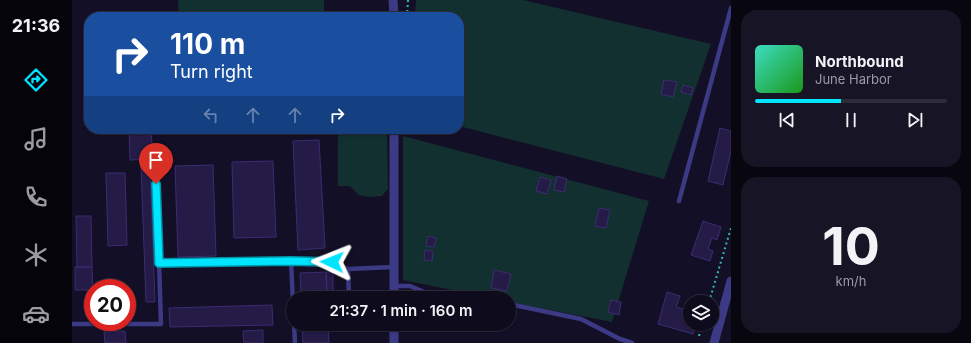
<!DOCTYPE html>
<meta charset="utf-8">
<style>
body{margin:0;font-family:Inter,sans-serif;background:#171425;color:#f1f3f6;height:100vh;display:flex;flex-direction:column;font-size:15px;white-space:nowrap}
*{box-sizing:border-box;margin:0}
p{font-size:13px;color:#9b9ba3}
.icon{flex:none;width:22px;height:22px;fill:none;stroke:currentColor;stroke-width:2;stroke-linecap:round;stroke-linejoin:round}
.map{position:relative;flex:1;overflow:hidden}
.side{display:flex;flex-direction:column;gap:10px;padding:10px;background:#08060f;width:240px}
.side>*{flex:none}
.top-card{position:absolute;left:12px;top:12px;width:380px;height:122px;border-radius:16px;box-shadow:0 1px 3px #0004,0 0 0 1px #2e2b3b;background:#1a4fa0;color:#fff;overflow:hidden}
.buttons{position:absolute;left:611px;top:295px;display:grid;gap:8px}
.buttons a{display:grid;place-items:center;width:36px;height:36px;border-radius:50%;background:#0e0b1c;box-shadow:0 1px 3px #0004,0 0 0 1px #2e2b3b;font-size:20px}
.speed{position:absolute;left:12px;top:279px;display:flex;gap:8px;font-size:20px;font-weight:700;text-align:center}
.speed>*{display:grid;place-content:center;width:52px;height:52px;border-radius:50%;background:#0e0b1c;box-shadow:0 1px 3px #0004,0 0 0 1px #2e2b3b;line-height:1}
.speed .limit{border:6px solid #d22;background:#fff;color:#111}
.pin{position:absolute;display:grid;place-items:center;width:34px;height:34px;color:#fff;margin:-41px -17px;border-radius:50% 50% 50% 0;rotate:-45deg;box-shadow:0 0 4px #0007}
.pin .icon{rotate:45deg}
.me{position:absolute;width:44px;margin:-22px;rotate:272deg;stroke-linejoin:round;filter:drop-shadow(0 0 3px #0008)}
.turn{display:flex;align-items:center;gap:14px;height:84px;padding:0 20px;font-size:18px}
.turn .icon{width:52px;height:52px;stroke-width:2.5}
.turn b{display:block;font-size:28px;line-height:34px}
.lanes{display:flex;align-items:center;height:38px;padding:0 20px;background:#0003;justify-content:center;gap:20px;direction:ltr}
.lanes .off{opacity:.35}
.side .tile{flex:1;display:flex;flex-direction:column;justify-content:center;gap:6px;min-width:0;padding:0 14px;border-radius:16px;background:#171425}
.side .dial{align-items:center;gap:0}
.dial b{font-size:52px;line-height:1}
.song{display:flex;align-items:center;gap:12px}
.cover{width:48px;height:48px;border-radius:6px;background:linear-gradient(135deg,hsl(170 70% 55%),hsl(120 70% 35%))}
.played{height:4px;border-radius:2px;background:linear-gradient(90deg,#00e5ff 45%,#2e2b3b 45%)}
.keys{display:flex;justify-content:space-around;direction:ltr}
.trip{position:absolute;left:214px;top:291px;width:230px;height:40px;border-radius:20px;background:#0e0b1c;box-shadow:0 1px 3px #0004,0 0 0 1px #2e2b3b;font-weight:600;line-height:40px;text-align:center}
main{display:flex;flex:1;min-height:0}
.menu{display:flex;flex-direction:column;width:72px;justify-content:space-around;align-items:center;background:#06040b;color:#9b9ba3}
.menu .icon{width:28px;height:28px}
.menu .active{color:#00e5ff}
.menu b{font-size:18px;color:#f1f3f6}
.map>svg:first-child{display:block}
.green{fill:#12302f}
.building{fill:#241b47;stroke:#3b2d73}
.lines{fill:none;stroke-linecap:round;stroke-linejoin:round}
.path{stroke:#2fb8b0;stroke-width:2;stroke-dasharray:2 3;stroke-linecap:butt}
.service{stroke:#3d3a85;stroke-width:4.5}
.minor{stroke:#3d3a85;stroke-width:9}
.route-casing{stroke:#0095a6;stroke-width:10}
.route{stroke:#00e5ff;stroke-width:7}
</style>
<main>
<nav class="menu">
<b>21:36</b>
<svg class="icon active" aria-label="directions" viewBox="0 0 24 24"><path d="M12 3l9 9-9 9-9-9zM9 14v-3h6M13 9l2 2-2 2"/></svg>
<svg class="icon" aria-label="music" viewBox="0 0 24 24"><path d="M9 18V5l10-2v13"/><circle cx="6" cy="18" r="3"/><circle cx="16" cy="16" r="3"/></svg>
<svg class="icon" aria-label="phone" viewBox="0 0 24 24"><path d="M5 4h4l2 5-3 2q2 4 5 5l2-3 5 2v4C11 20 4 13 5 4z"/></svg>
<svg class="icon" aria-label="climate" viewBox="0 0 24 24"><path d="M12 3v18M4 7l16 10M4 17L20 7"/></svg>
<svg class="icon" aria-label="car" viewBox="0 0 24 24"><path d="M5 17H2v-5l4-1 3-4h7l3 4 3 1v5h-3M9 17h6M6 11h13"/><circle cx="7" cy="17" r="2"/><circle cx="17" cy="17" r="2"/></svg>
</nav>
<div class="map">
<svg width="659" height="343" viewBox="0 0 659 343">
<rect width="100%" height="100%" fill="#130f26"/>
<!-- green -->
<path class="green" d="M106,0H252V17H107Z
M344,0H451L639,44L592,179L387,126V17H343Z
M266,129H315L316,189L310,196L297,197L287,195L278,186H266Z
M331,136L577,201L540,322L437,302V298H419L331,280Z"/>
<!-- building -->
<path class="building" d="M592,80L605,82L601,97L589,94Z
M611,85L621,88L619,95L609,92Z
M648,128L659,131V151L651,185L636,181Z
M57,129H79L81,159L58,160Z
M247,140L253,248L226,250L221,141Z
M201,161L204,237L162,238L160,162Z
M78,165L83,302H74L69,166Z
M141,165L144,256L106,257L103,166Z
M34,173H53L55,245L36,246Z
M485,176L495,179L492,192L482,190Z
M468,177L479,180L475,194L464,191Z
M527,208L538,210L534,228L523,226Z
M4,216H19L20,267H5Z
M631,221L649,227L645,240L640,238L636,249L641,251L638,261L619,255Z
M356,236L364,238L362,247L354,246Z
M353,250L361,251L360,261L352,260Z
M3,267H20L21,290H3Z
M422,270L439,274L435,291L419,288Z
M254,272L255,298H229L228,273Z
M254,272H261V293H255Z
M595,292L608,296L604,307L618,311V324H624L621,334L586,324Z
M539,300L549,302L547,315L536,312Z
M200,305L201,325L98,327L97,308Z
M230,324H256L257,343H231Z
M191,330V343H172L171,331Z
M53,331L54,343H33L32,332Z"/>
<g class="lines">
<!-- path -->
<path class="path" d="M335,17L336,0
M637,302L659,228
M627,336L630,324"/>
<!-- service -->
<path class="service" d="M607,201L659,8
M219,261L221,303
M87,263L241,261L260,262L276,269L321,267
M276,269L277,298
M321,286H338L357,294L374,298
M437,304L509,319L548,339L560,343
M0,324H89L84,168
M222,324L223,343"/>
<!-- minor -->
<path class="minor" d="M321,0L322,17
M322,298V129
M322,324V343
M642,343L659,281"/>
</g>
<g class="lines">
<defs>
<path id="route" d="M84,184L87,263L219,261L260,262"/>
</defs>
<!-- route casing -->
<use href="#route" class="route-casing"/>
<!-- route -->
<use href="#route" class="route"/>
</g>
</svg>
<div class="buttons">
<a><svg class="icon" aria-label="layers" viewBox="0 0 24 24"><path d="M12 4l9 5-9 5-9-5zM3 14l9 5 9-5"/></svg></a>
</div>
<div class="speed"><div class="limit">20</div></div>
<div class="pin" style="left:84px;top:184px;background:#d93025"><svg class="icon" aria-label="arrive" viewBox="0 0 24 24"><path d="M6 21V4h12l-3 4 3 4H6"/></svg></div>
<svg class="me" style="left:260px;top:262px" viewBox="-20 -20 40 40"><path d="M0-17L14 15 0 8-14 15z" fill="#00e5ff" stroke="#fff" stroke-width="4"/></svg>
<div class="trip">21:37 · 1 min · 160 m</div>
<div class="top-card">
<div class="turn"><svg class="icon" aria-label="right" viewBox="0 0 24 24"><path d="M7 20v-9h11M14 6l5 5-5 5"/></svg><div><b>110 m</b>Turn right</div></div>
<div class="lanes"><svg class="icon off" aria-label="left" viewBox="0 0 24 24"><path d="M17 20v-9H6M10 6l-5 5 5 5"/></svg><svg class="icon off" aria-label="ahead" viewBox="0 0 24 24"><path d="M12 20V5M6 11l6-6 6 6"/></svg><svg class="icon off" aria-label="ahead" viewBox="0 0 24 24"><path d="M12 20V5M6 11l6-6 6 6"/></svg><svg class="icon" aria-label="right" viewBox="0 0 24 24"><path d="M7 20v-9h11M14 6l5 5-5 5"/></svg></div>
</div>
</div>
<section class="side">
<div class="tile">
<div class="song"><i class="cover"></i><div><b>Northbound</b><p>June Harbor</p></div></div>
<div class="played"></div>
<div class="keys"><svg class="icon" aria-label="previous" viewBox="0 0 24 24"><path d="M18 5L8 12l10 7zM5 5v14"/></svg><svg class="icon" aria-label="pause" viewBox="0 0 24 24"><path d="M8 5v14M16 5v14"/></svg><svg class="icon" aria-label="next" viewBox="0 0 24 24"><path d="M6 5l10 7-10 7zM19 5v14"/></svg></div>
</div>
<div class="tile dial"><b>10</b><p>km/h</p></div>
</section>
</main>
